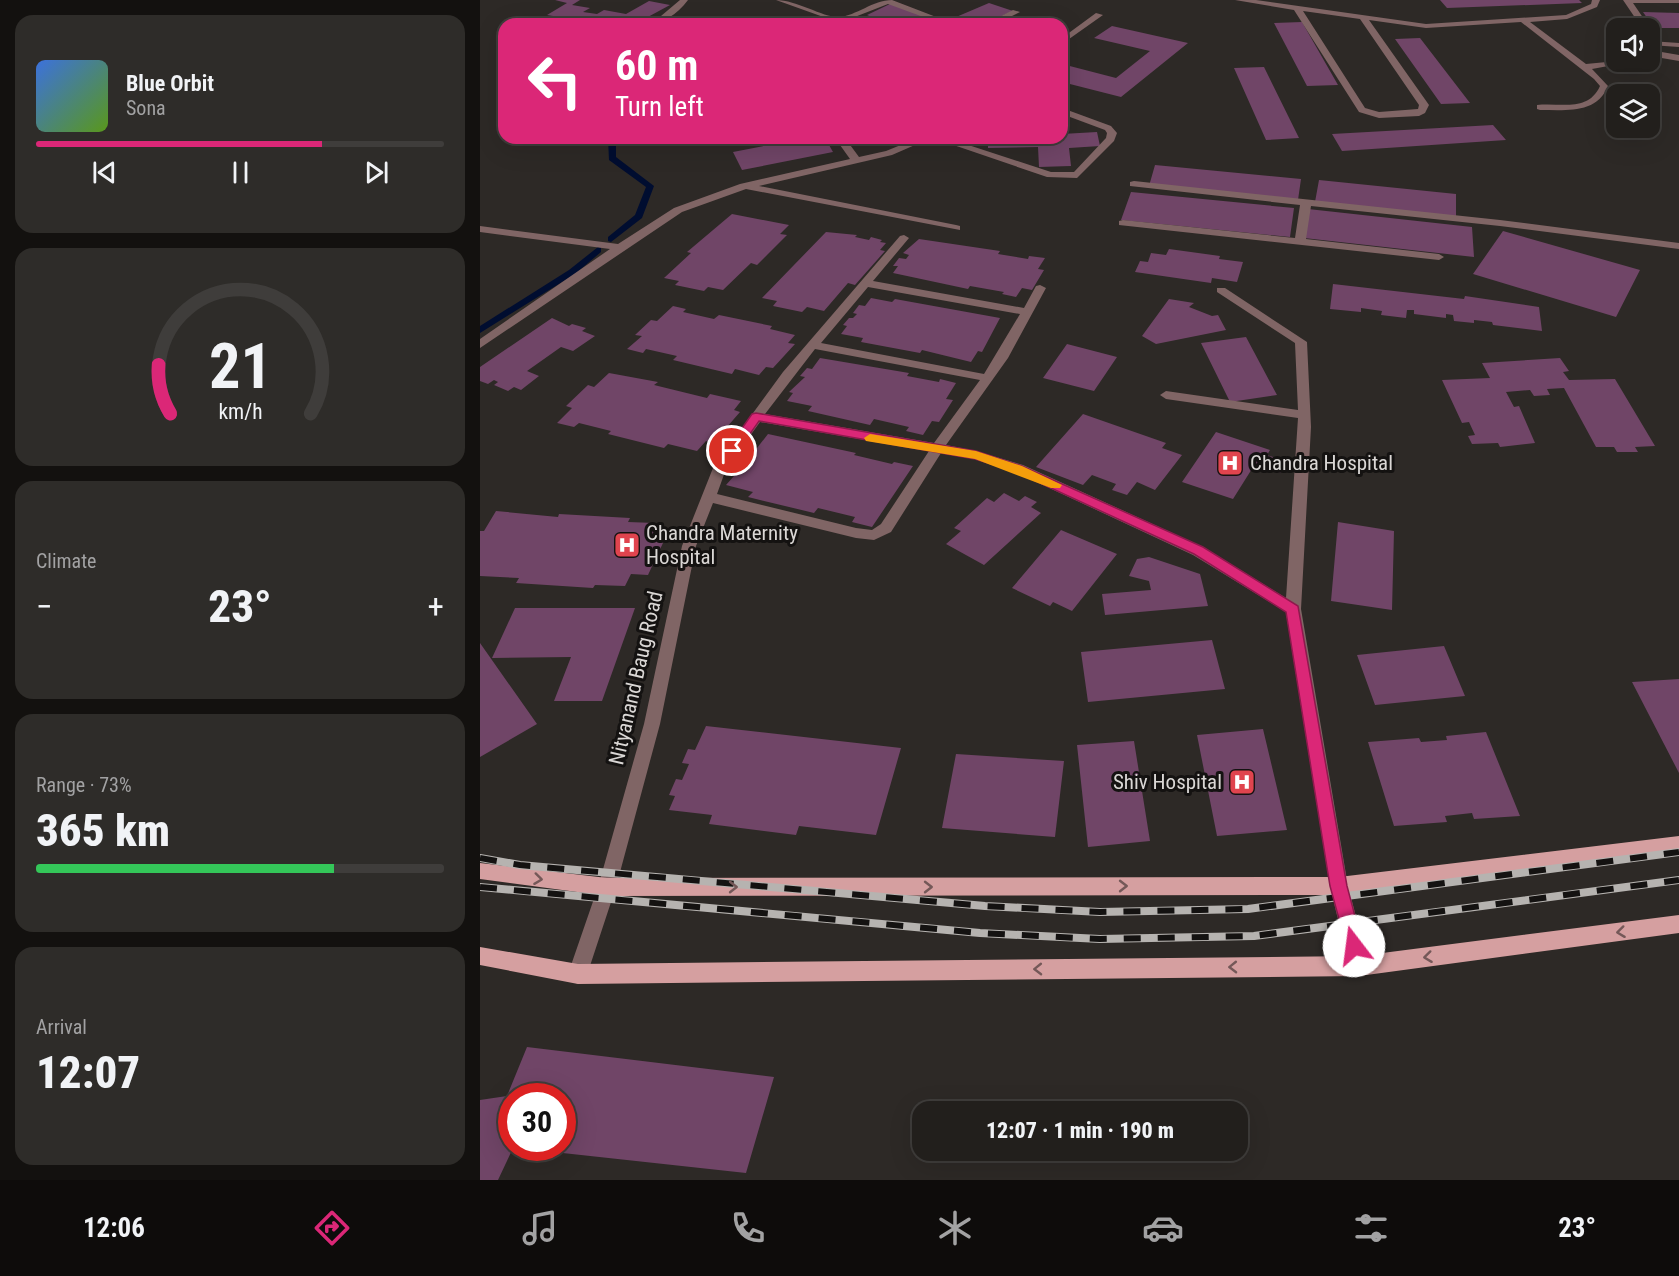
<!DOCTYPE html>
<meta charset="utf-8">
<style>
body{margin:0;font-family:"Roboto Condensed",sans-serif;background:#2e2c29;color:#f1f3f6;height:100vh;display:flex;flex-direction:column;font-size:22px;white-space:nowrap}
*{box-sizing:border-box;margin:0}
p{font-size:20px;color:#a2a2a3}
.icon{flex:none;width:33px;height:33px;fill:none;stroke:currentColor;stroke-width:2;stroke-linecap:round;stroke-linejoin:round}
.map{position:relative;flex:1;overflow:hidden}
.sheet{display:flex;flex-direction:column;gap:15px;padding:15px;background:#13110f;width:480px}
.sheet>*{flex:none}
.banner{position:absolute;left:18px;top:18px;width:570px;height:126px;border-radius:18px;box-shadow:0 6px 24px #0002,0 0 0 2px #3f3d3b;background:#db2777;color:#fff;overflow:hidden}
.fabs{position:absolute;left:1126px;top:18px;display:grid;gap:12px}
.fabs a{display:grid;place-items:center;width:54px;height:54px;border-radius:12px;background:#221f1c;box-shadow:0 6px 24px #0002,0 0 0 2px #3f3d3b;font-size:30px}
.speed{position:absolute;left:18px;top:1083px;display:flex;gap:12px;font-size:30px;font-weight:700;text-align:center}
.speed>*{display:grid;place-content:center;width:78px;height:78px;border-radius:50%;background:#221f1c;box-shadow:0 6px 24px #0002,0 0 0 2px #3f3d3b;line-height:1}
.speed .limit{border:9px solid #d22;background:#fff;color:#111}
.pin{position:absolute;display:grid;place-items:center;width:51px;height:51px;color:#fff;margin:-26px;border:3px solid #fff;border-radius:50%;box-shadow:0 2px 6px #0007}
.me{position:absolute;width:66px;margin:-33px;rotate:345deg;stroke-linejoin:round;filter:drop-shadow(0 0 4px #0008)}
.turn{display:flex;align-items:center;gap:21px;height:126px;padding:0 18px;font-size:27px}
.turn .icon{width:78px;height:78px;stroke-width:2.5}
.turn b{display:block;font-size:42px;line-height:51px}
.big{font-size:45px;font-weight:800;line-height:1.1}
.sheet .widget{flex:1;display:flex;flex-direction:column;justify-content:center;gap:9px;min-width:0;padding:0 21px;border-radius:18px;background:#2e2c29}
.sheet .dial{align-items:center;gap:0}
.dial svg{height:156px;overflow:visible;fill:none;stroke:#3f3d3b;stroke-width:7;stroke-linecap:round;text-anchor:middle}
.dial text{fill:#f1f3f6;stroke:none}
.song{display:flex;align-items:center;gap:18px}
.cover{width:72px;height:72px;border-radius:9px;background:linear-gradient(135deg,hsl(220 70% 55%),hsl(90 70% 35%))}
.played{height:6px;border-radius:3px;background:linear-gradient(90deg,#db2777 70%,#3f3d3b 70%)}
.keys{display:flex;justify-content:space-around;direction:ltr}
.heat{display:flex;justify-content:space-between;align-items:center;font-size:33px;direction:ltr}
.charge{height:9px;border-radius:4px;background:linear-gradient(90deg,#34c759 73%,#3f3d3b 0)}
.trip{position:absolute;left:432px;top:1101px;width:336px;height:60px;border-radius:18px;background:#221f1c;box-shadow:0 6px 24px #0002,0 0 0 2px #3f3d3b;font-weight:800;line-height:60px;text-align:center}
.dock{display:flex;height:96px;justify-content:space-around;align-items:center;background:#0e0c0b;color:#a2a2a3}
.dock .icon{width:42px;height:42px}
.dock .selected{color:#db2777}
.dock b{font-size:27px;color:#f1f3f6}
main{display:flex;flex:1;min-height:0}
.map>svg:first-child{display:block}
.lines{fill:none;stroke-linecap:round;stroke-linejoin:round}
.stream{fill:#000d30;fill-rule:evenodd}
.building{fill:#704567}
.minor{fill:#806565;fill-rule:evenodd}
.major{fill:#d59fa0;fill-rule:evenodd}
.rail-casing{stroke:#b6b3b0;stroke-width:8}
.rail{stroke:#141211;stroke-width:6;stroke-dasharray:17;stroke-linecap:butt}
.oneway{stroke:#745858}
.route{fill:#db2777;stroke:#8e194d;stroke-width:1.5}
.slow{fill:#f59e0b}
.labels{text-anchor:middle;stroke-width:6;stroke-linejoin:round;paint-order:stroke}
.poi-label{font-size:21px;fill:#dad7d5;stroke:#141211;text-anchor:start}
.street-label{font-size:21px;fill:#dad7d5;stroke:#141211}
</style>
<main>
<section class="sheet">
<div class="widget">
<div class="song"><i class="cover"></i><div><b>Blue Orbit</b><p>Sona</p></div></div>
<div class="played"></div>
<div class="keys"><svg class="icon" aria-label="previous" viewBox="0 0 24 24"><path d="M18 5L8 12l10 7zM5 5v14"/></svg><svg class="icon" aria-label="pause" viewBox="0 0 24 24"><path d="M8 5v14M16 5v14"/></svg><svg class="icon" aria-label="next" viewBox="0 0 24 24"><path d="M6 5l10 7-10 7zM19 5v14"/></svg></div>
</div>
<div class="widget dial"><svg viewBox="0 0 100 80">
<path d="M14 69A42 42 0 1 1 86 69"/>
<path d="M14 69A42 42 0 0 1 8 44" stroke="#db2777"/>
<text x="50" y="56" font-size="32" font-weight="700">21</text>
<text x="50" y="72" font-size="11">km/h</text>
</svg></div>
<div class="widget"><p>Climate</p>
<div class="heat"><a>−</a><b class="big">23°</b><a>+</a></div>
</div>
<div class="widget"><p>Range · 73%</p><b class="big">365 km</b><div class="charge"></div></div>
<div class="widget"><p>Arrival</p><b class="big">12:07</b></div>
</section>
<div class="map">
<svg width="1199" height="1180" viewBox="0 0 1199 1180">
<rect width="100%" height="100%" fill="#2d2926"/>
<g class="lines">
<!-- stream -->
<path class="stream" d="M128,138H136V157L174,186L162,218L131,242L128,241V237L155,215L166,187L129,160Z
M118,247L121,248V252L95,274L0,333V326L89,270Z"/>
</g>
<!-- building -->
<path class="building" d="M75,0H100L92,5L110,8L103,12L117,14L124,10L146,14L169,1L190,5L166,18L151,16L137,24H121L67,15L87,3Z
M960,0H1099L1102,3L967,8Z
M412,3L462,23L509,3L533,11L503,24H409L387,15Z
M1163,12L1199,13V28H1174Z
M822,22L858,85L827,86L794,23Z
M632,26L708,43L641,97L582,82V64L636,78L670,51L614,38Z
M940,38L990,103L961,104L915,39Z
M784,67L819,138L786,140L754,68Z
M1013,125L1026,140L862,151L852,134Z
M617,132L620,146L589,148L591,166L559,167L558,147L508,148V138H582V134Z
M324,138H345L353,152L262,170L253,152Z
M378,138H411V139L386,146Z
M675,165L821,179L818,200L669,186Z
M839,180L976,194V217L835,202Z
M651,192L814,208L810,237L641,220Z
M828,209L992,227L994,257L824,238Z
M252,214L309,225L300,234L307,235L277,265L271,263L243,290L228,287L224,291L195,285L199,281L184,278L211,253L207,252Z
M1023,231L1160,270L1136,317L993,274Z
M346,232L377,235L375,237L389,240L391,237L402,240L400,242L406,243L400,250L405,251L375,285L368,283L344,311L327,307L322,312L293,306L297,301L282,298Z
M439,239L520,251L518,254L548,259L549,256L565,258L558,269L564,270L552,290L542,288L536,297L522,294L524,292L490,286L488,289L413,273L418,266H413L419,258L426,259L429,255L423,253Z
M689,249L740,256L739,259L763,262L757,282L732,278L731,283L655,272L660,261L668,262L671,253L686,255Z
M853,284L984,299L985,296L1059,307L1062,331L1013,325L1012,322L994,320V323L974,321L973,315L966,314V318L934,314V310H927L926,318L901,315L902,311L881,308V312L850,309Z
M391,298L412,302L415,299L520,318L502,352L498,351L491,362L442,350L440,353L381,342L383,338L361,334L367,326L363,325L369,318H373L377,314L373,313L379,305L385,306Z
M689,299L714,303L709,307L732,316L738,315L746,330L676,344L662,336Z
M193,306L206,309L203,312L234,319L239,315L292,326L290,329L315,335L308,343L315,344L293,368L286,367L279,375L255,369L252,374L193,360L197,356L166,349L163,353L147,349L162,336L155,335L171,320L177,321Z
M72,318L89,326L92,324L106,328L102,331L115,336L93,351L81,347L47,371L59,376L41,390L34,387L28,391L14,385L18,382L14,380L8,384L0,381V367Z
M766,337L797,395L750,402L721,343Z
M587,344L637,357L614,391L563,378Z
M340,358L429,373L427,376L459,382L460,379L476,383L466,399L473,400L459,422L452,421L443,435L426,431L429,427L394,419L390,425L328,411L332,406L307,401L313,393L309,392L325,377L320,376L327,368L332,369Z
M1080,358L1089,371L1083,372L1089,380L1135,379L1175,446L1155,447L1158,452H1137L1134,447H1116L1084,388L1067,389L1070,395L1054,396L1050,390L1026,392L1034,407L1039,406L1055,443L1020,447L1018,443L992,444L988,436L995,435L989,422L982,423L962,380L1010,378L1002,363Z
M129,373L178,382L174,385L227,398L230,394L261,401L254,410L260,412L233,443L226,441L217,451L188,444L184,448L128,434L131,431L99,423L94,427L77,423L92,408L86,406L108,385L114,387Z
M603,414L686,443L682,448L702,455L675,490L657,482L647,495L632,490L636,484L612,475L603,485L556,467Z
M736,432L790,450L787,455L808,462L801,473L775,464L753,499L702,482Z
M288,434L376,453L374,455L412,464L414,462L433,466L392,527L372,522L375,517L338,508L334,513L268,497L273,492L246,485L254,476L248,474L257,463L263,465L269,458L261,456L269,446L277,448Z
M524,493L539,501L545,496L557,502L551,507L561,513L504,565L466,544L481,531L474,528L507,498L514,502Z
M16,511L78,517L79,514L150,518L148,522L175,523L173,527L190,528L168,575L151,574L145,586L115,585L113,588L36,583L39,578L0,576V531H4Z
M858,522L914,531L912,610L851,601Z
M581,530L637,554L592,611L573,602L570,606L532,588Z
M669,557L720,574L728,606L625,615L622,594L671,590L669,581L649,576L657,559Z
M35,608H155L122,701H74L91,657L12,658Z
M732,640L745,689L608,702L601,652Z
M0,643L57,724L0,757Z
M964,646L985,696L895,705L877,655Z
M1199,679V773L1152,682Z
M226,726L421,748L396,835L319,826L316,835L229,824L232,815L189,810L195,796L189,795L196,779L202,780L209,764L202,763L208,749L215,750Z
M783,729L807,830L737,836L717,735Z
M1006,732L1040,816L994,819L992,813L965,816L967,822L914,826L888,742L939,738L941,742L967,740L966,736Z
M654,741L670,841L608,847L597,745Z
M476,754L584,761L575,837L462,828Z
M47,1047L294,1077L266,1173L46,1149L82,1148V1096H32L33,1148L18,1180H0V1100L27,1096Z"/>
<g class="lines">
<!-- minor -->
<path class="minor" d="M200,0H208C195,18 175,28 153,23L181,16Z
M296,0C317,0 344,18 359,17C376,16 393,0 412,0L464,20L457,22L408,4L367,20L371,24H363Z
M755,0H776L946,24L1086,15L1111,4L1112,0H1120L1117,7L1087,19L1050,22L1106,64L1137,61L1150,62L1112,69L1128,86C1117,114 1086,110 1060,110L1057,109V105C1079,102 1108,113 1120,86L1114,79L1041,22L946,28L889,20L949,105L945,113L939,116L899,118L879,112L814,10ZM823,11L880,19L939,105L938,109L899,112L885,108Z
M1143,0H1199V3H1153L1170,28H1162Z
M533,10L540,12L516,24H505Z
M616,13L623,15L582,44V38Z
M1170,41L1199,43V47L1170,45Z
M1170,50L1199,55V61L1170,56Z
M582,108L631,126L637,133L634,141L597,178L567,177L453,138H467L571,172H594L626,138L627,133L625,130L582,114Z
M355,138H365L379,157L406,151L438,138H451L412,155L279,186L476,225L480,226V230L266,189L202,212L0,348V339L130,249L0,232V226L138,244L194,208L260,184L370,159Z
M654,181L1020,220L1199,243V249L1020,226L831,206L826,239L959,254L964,257L959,260L639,225V221L643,220L815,238L820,205L650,186V182Z
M424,235L429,238L393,281L544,308L556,286L560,285L566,288L528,358L466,445L496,451L543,465L723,547L806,598L818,418L686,399L680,395L686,391L818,410L815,343L737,292V288H745L827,342L831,427L821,609L868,886L889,966L886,973L879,976L872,973L869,966L850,886L806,612L713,555L533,471L495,459L461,453L411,532L394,540L376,538L233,503L216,546L180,724L136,887L105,981L98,984L91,981L88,974L118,887L164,724L202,546L233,468L303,372L420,236ZM388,287L540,314L504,374L341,343ZM335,349L500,380L454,443L285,414ZM280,422L449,451L401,524L392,530L376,528L237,494L246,469Z"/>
<!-- major -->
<path class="major" d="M1199,836V852L859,895L127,896L0,879V863L127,878L859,877Z
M1199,915V933L879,976L98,984L0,965V947L98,964L879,956Z"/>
<defs>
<path id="rail" d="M0,858L40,865L505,906L620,912L768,909L1199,852
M0,887L500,933L620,939L774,936L1199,880"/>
</defs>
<!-- rail casing -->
<use href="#rail" class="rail-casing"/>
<!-- rail -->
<use href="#rail" class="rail"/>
</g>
<!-- one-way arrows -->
<defs><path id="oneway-chevron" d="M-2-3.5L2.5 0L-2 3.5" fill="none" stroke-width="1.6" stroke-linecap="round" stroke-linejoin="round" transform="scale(1.5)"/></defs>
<g class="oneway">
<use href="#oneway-chevron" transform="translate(58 879) rotate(7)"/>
<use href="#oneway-chevron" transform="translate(643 886)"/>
<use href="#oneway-chevron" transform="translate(253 887)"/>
<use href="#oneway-chevron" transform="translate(448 887)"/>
<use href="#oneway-chevron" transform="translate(1141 932) rotate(173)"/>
<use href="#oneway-chevron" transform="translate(948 957) rotate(173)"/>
<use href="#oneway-chevron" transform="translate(753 967) rotate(179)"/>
<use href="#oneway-chevron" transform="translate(558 969) rotate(179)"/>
</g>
<!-- route -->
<path class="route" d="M276,413L496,451L542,466L723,547L818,606L867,886L883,946L881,952L874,955L868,952L850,886L806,612L714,554L534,471L495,459L279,421L256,454H248V448L272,414Z"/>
<!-- slow -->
<path class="slow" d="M390,434L496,451L542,466L582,485L580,488H571L495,459L386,441L384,438Z"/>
<!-- icons -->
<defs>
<symbol id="hospital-square" viewBox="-11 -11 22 22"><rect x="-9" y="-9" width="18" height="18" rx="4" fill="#e0444e" stroke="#141211"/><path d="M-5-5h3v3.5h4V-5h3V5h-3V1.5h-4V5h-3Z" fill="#fff"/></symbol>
</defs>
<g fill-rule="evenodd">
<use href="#hospital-square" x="735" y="448" width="30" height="30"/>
<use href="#hospital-square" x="132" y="530" width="30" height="30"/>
<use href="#hospital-square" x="747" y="767" width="30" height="30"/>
</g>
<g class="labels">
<!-- poi labels -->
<g class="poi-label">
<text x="770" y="470">Chandra Hospital</text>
<text x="166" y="540">Chandra Maternity<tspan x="166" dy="24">Hospital</tspan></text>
<text x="742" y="789" text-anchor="end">Shiv Hospital</text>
</g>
<!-- street labels -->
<g class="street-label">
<text transform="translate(156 678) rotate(-77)" y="7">Nityanand Baug Road</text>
</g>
</g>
</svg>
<div class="fabs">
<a><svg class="icon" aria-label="sound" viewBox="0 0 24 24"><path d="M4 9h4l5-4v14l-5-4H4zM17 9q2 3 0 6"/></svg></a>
<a><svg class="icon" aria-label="layers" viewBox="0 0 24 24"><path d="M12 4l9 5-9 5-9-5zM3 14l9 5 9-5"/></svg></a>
</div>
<div class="speed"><div class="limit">30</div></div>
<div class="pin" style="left:252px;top:451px;background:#d93025"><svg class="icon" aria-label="arrive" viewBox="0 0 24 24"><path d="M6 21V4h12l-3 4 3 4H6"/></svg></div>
<svg class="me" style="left:874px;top:946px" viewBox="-20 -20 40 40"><circle r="19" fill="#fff"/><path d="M0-13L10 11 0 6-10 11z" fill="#db2777"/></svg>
<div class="trip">12:07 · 1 min · 190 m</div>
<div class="banner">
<div class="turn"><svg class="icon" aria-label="left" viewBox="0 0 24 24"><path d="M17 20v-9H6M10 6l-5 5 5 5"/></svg><div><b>60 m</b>Turn left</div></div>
</div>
</div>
</main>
<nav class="dock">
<b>12:06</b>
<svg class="icon selected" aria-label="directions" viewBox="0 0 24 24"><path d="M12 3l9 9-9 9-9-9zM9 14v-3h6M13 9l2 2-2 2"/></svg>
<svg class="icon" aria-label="music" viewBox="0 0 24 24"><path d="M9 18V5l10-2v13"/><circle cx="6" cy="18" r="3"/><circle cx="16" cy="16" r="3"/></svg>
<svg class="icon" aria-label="phone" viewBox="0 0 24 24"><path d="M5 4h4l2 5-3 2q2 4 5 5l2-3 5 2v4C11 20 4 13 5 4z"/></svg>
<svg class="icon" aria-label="climate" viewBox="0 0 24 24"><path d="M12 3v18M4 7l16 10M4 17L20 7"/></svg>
<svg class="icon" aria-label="car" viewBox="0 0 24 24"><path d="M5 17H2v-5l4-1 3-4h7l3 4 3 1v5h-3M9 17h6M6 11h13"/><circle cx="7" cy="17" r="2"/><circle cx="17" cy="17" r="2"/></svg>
<svg class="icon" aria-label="filters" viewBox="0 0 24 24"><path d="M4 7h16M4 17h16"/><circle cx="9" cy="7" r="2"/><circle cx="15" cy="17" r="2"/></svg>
<b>23°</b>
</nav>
